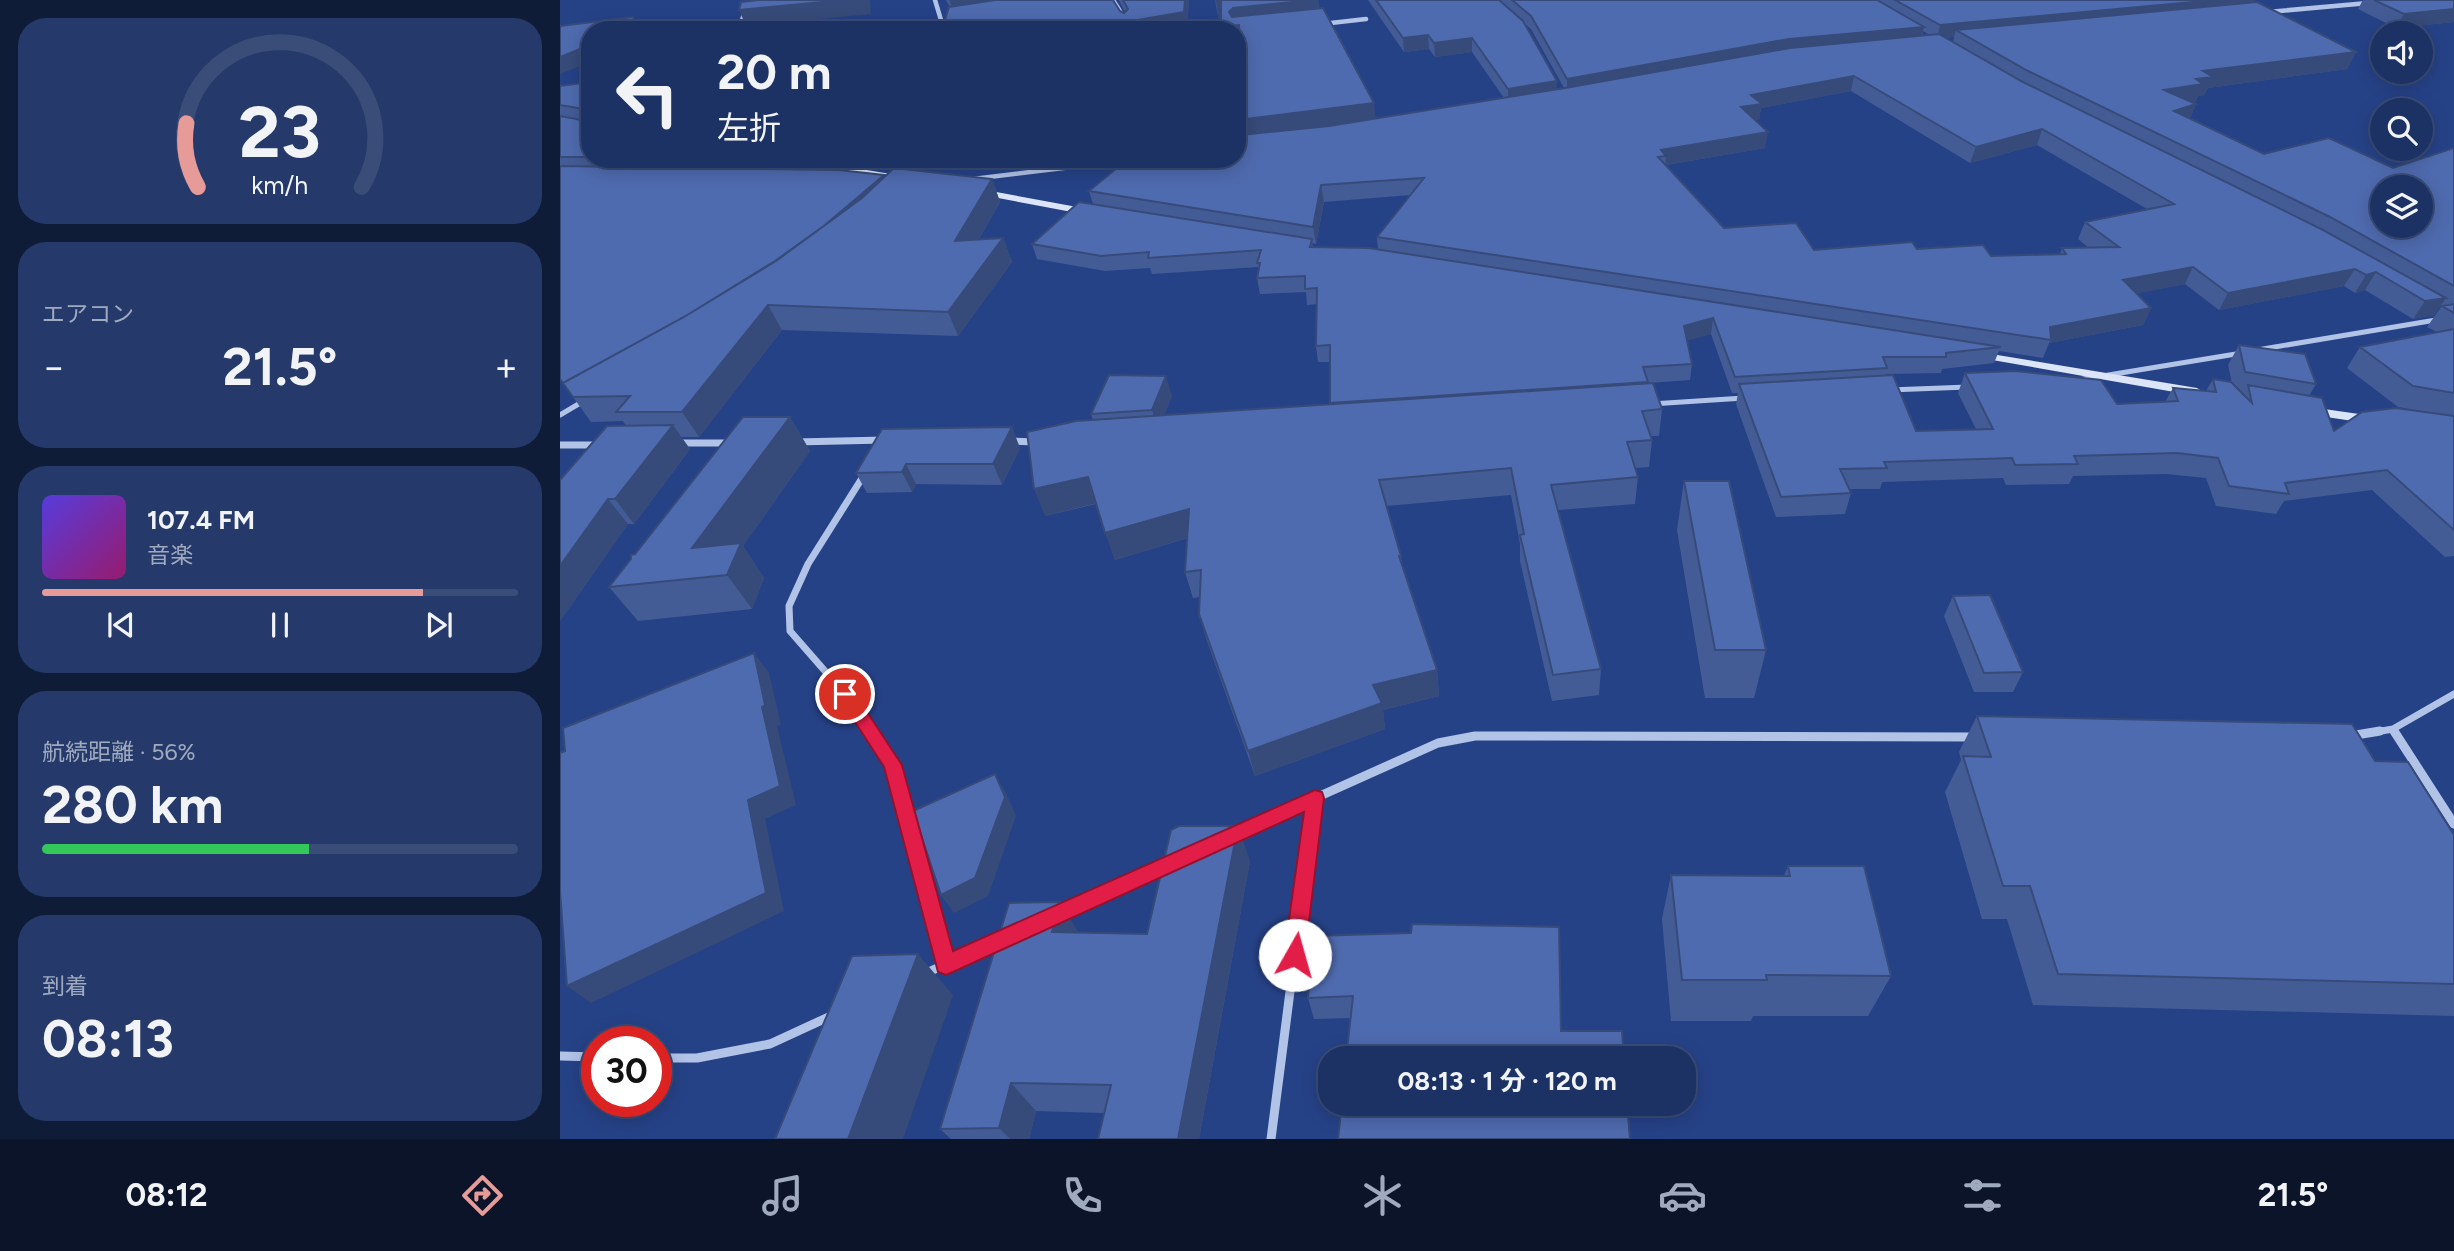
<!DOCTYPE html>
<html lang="ja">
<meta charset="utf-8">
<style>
body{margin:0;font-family:Figtree,"Noto Sans JP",sans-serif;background:#253a6b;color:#f1f3f6;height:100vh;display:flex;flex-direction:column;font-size:26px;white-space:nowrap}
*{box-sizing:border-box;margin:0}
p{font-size:23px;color:#a0aabf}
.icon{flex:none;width:38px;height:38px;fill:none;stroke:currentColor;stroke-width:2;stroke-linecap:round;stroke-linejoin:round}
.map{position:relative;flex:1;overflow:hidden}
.sheet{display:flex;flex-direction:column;gap:18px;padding:18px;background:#0f1c38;width:560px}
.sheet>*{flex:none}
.guide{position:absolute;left:21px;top:21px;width:665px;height:147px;border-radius:28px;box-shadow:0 4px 18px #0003,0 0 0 2px #3a4d79;background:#1c3265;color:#f1f3f6;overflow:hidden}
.tools{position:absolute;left:1810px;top:21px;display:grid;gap:14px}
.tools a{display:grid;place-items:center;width:63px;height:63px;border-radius:50%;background:#1c3265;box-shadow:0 4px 18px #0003,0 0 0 2px #3a4d79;font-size:35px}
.speed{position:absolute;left:21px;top:1026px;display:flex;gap:14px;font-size:35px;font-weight:700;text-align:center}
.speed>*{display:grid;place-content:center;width:91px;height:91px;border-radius:50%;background:#1c3265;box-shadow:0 4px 18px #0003,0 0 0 2px #3a4d79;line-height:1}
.speed .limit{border:10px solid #d22;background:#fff;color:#111}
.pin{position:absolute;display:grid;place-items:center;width:60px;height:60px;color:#fff;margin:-30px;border:4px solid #fff;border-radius:50%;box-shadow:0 2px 7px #0007}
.me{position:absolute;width:77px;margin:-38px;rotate:7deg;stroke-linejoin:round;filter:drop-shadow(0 0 5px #0008)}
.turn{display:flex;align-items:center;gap:24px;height:147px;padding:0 21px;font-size:32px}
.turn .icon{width:91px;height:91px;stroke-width:2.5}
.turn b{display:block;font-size:49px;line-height:60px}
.big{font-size:52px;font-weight:700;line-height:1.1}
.sheet .card{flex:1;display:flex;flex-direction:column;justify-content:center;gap:10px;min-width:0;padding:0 24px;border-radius:28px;background:#253a6b}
.sheet .dial{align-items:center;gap:0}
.dial svg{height:182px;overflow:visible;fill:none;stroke:#3a4d79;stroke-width:7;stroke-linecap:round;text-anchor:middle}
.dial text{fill:#f1f3f6;stroke:none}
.song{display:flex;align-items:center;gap:21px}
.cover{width:84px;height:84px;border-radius:10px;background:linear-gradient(135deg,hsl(250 70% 55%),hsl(320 70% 35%))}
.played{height:7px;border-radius:4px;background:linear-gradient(90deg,#e69b98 80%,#3a4d79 80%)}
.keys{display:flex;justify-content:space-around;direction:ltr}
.heat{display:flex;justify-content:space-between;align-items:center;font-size:38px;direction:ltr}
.charge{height:10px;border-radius:5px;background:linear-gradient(90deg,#34c759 56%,#3a4d79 0)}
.trip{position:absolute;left:758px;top:1046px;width:378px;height:70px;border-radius:28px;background:#1c3265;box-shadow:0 4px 18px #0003,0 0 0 2px #3a4d79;font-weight:700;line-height:70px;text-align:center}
.tabs{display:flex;height:112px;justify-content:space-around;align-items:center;background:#0b1428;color:#a0aabf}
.tabs .icon{width:49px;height:49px}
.tabs .current{color:#e69b98}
.tabs b{font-size:32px;color:#f1f3f6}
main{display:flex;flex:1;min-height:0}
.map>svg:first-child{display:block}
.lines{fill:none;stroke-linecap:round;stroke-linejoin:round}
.street-far3{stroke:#b2c3e8;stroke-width:4.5}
.street-far2{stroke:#b2c3e8;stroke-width:5}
.street-far1{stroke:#b2c3e8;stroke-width:7}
.street{stroke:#b2c3e8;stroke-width:9}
.secondary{fill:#dce4f7;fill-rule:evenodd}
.wall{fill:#445c96;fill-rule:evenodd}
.shaded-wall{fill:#374b7a}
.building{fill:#4f6baf;stroke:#374b7a;stroke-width:2;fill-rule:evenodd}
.route{fill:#e11d48;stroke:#92132f;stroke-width:2}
</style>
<main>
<section class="sheet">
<div class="card dial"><svg viewBox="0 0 100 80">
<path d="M14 69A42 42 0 1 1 86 69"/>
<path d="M14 69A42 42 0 0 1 9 41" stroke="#e69b98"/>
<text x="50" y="56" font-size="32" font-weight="700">23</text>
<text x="50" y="72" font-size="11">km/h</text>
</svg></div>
<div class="card"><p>エアコン</p>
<div class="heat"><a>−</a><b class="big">21.5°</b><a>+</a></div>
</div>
<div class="card">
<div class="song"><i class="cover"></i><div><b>107.4 FM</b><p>音楽</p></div></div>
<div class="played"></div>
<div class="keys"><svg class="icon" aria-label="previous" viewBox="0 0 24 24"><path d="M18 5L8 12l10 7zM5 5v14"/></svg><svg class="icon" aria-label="pause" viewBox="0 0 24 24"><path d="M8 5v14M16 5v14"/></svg><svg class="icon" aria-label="next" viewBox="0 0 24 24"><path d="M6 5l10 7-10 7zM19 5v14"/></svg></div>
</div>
<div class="card"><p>航続距離 · 56%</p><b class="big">280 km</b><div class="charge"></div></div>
<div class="card"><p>到着</p><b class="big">08:13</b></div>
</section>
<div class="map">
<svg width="1894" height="1139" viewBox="0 0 1894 1139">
<rect width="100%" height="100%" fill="#264287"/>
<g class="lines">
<!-- street-far3 -->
<path class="street-far3" d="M375,0L384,30
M553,0L565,19
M1708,12L1808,3
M762,24L806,19
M179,30L184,14L187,13
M353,176L366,159
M413,179L578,159"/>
<!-- street-far2 -->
<path class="street-far2" d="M1697,350L1894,317
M1518,380L1682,353
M1329,390L1408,387
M1091,404L1184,398
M0,415L27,399"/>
<!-- street-far1 -->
<path class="street-far1" d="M449,441L475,442
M235,442L325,440
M116,443H171
M0,445H38
M304,475L248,564L229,606L230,631L285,694L311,733
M1833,729L1894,694
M1810,733L1833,729L1835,733"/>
<!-- street -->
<path class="street" d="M310,731L333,765L386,964
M1834,731L1894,824
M1790,736L1820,731
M673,835L878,743L915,736L1415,737
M498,914L612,862
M364,974L446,937
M0,1056L37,1057
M96,1058H137L210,1044L273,1015
M711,1139L755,798"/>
<!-- secondary -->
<path class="secondary" d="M218,159H240L331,174L336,177L331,180Z
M420,189L528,209L533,212L528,215L417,194V190Z
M1419,352L1637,388L1643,392L1637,396L1415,357L1413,355Z
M1750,407L1813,416L1819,420L1813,424L1746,414L1744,411L1746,408Z"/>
</g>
<!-- wall -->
<path class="wall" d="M386,0H553L560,11L564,13L565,12L559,0H629L627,26L390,7Z
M655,0H758L759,9L816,118L944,98L912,52L875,57L869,49L844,52L808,0H1695L1694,3L1796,52L1787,69L1648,88L1644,95L1638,96L1635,102H1633L1636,104L1630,118L1704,154L1833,168L1894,148V556L1885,557L1812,490L1724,501L1716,514L1656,506L1646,478L1606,474L1513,476L1509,484L1446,485L1443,478L1322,482L1320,489H1289L1291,493L1285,514L1216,517L1176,404L1178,393H1172L1151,334L1127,340L1132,364L1130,380L1088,383L1102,409L1099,436H1091L1092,440L1089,467L1075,468L1078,477L1075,504L998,510L1041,669L1039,695L992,701L960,561V544L951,495L826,506L841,556L842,565L877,670L879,696L823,710L825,729L695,776L647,641L639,614L640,597L633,598L625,572L628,538L555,560L536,504L485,516L533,420L531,414L612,396L604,415L770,404V362H758L756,346L757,304L747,305L746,292L700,294L697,278L698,270V267L592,274L590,268L545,271L477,259L472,244L533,204L529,191L682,146L677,119L685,102L680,45L677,46V30H661V21H659ZM965,24L971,29L1004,88L997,90ZM1363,31L1370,35L1362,36ZM1394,37L1393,42L1386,38ZM1291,91L1410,163L1477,145L1587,209L1525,222L1518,239L1529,248H1502L1500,254L1431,256L1357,249L1254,250L1164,228L1106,165L1205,148L1195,120L1199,119L1201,108ZM850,195L817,237L818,250L753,247L752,243L756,244L764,202ZM1625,284L1659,310L1784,286L1795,293L1805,290L1853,319L1874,315L1880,306L1881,307L1867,327L1877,332L1800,347L1787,368L1838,407L1878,414L1774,431L1749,396L1756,384L1679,345L1668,365L1672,383L1653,379L1646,391L1613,388L1605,402L1557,404L1405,373L1398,393L1416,429L1356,431L1325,376L1326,374L1381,373L1382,369L1434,363L1439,351L1483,358L1489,343L1583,325L1591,308L1577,293Z
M1803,0H1894V22L1836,28L1798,9Z
M30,82V159H177L186,160L190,169L325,177L333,170L308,165L306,159H338L336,168L432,179L440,202L419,239L443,238L452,262L398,336L222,330L139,437H121L130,449L74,524H68L0,621L66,426L63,421L31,422L0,379V86Z
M230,417L250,451L183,546L204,578L192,609L78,621L49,587L75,554Z
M322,429L460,448L442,485L356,484L352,492L307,493L296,473Z
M1124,481L1206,650L1194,698H1145L1117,530Z
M1393,596L1463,672L1453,692H1414L1384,616Z
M1417,716L1815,761L1894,835V1016L1473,1005L1447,919H1422L1385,792L1401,760L1399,752Z
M690,861L639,1139H538L544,1113L476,1111L469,1139H391L380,1129L519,933L587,934Z
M1228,866L1331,976L1308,1016H1193L1191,1021H1111L1102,919L1111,875L1224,876Z
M753,936L1001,1031L790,1018L754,1019L748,998Z"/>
<!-- shaded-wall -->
<path class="shaded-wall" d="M284,0H310L311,14L186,26L179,10Z
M389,0H467L393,11Z
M625,0H629L627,26L606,30H564L565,22Z
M752,0H758L760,19L679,25L669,12L673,8Z
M1655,0H1695L1690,10L1396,30L1394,37L1377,39L1380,25Z
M656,1H661L664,20L659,21Z
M1894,9V22L1836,28L1844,14Z
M73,17L80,30H67Z
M1364,27L1360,41L1007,94V79L1229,39Z
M868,35L869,49L844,52L843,38Z
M912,38V52L875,57L874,43Z
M30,45V62L0,74V57Z
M1796,52L1787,69L1648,88L1644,95L1638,96L1635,102L1597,108L1604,90L1643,71Z
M1294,76L1291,91L1201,108L1199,119L1178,123L1181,107L1191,95Z
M997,81L996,95L948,103V89Z
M814,103L816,125L681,142L678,120Z
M1636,104L1628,123L1614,111Z
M1482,129L1477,145L1410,163L1416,147Z
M1208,132L1205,148L1105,165L1106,156L1101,150Z
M332,159H338L335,170L331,161Z
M324,175L330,190L134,332Z
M432,179L440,202L404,264L395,241Z
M761,185L764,202L756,244L753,227Z
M443,238L452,262L398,336L388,312Z
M1633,267L1625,284L1555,298L1563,280Z
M1795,269L1784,286L1659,310L1668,293Z
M1816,272L1805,290L1795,293L1806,275Z
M1886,298L1874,315L1853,319L1865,301Z
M208,305L222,330L139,437L122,412Z
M1591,308L1583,325L1489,343L1491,340L1490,327Z
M1153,318L1151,334L1122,342L1124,326Z
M606,376L612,396L598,430L592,410Z
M230,417L250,451L183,546L204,578L192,609L167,575L132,548Z
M113,425L130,449L74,524L55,499Z
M452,427L460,448L442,485L433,464Z
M346,464L356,484L352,492L342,472Z
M528,477L537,503L485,516L474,489Z
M48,499L68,524L0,621V566Z
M629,509L637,535L555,560L545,533Z
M194,653L209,673L221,725L217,726L236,805L205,819L224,911L31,1003L7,986L188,800L202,707Z
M877,670L879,696L823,710L825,729L695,776L688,751L813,685Z
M435,774L446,793L456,816L428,896L394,913L381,895Z
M678,826L690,861L639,1139H618Z
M500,902L520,935L492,932Z
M358,954L393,995L343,1139H288Z
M451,1083L476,1111L469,1139H450L439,1128Z"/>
<!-- building -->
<path class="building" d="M198,0H284L179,10L181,2Z
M435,0H553L560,11L564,13L568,9L563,0H625L624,12L565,22L564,30H382L389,7Z
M655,0H752L673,8L669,12L672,17L763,8L814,103L678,120L677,103L685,102L679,25L661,27V1H656Z
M816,0H939L963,21L997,81L948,89L912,38L874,43L868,35L843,38Z
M952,0H1317L1364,27L1229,39L1007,79L971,16Z
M1335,0H1655L1380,25Z
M1814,0H1894V9L1844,14Z
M1697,2L1796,52L1643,71L1653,77L1636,79L1643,84L1604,90L1636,104L1614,111L1704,154L1769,138L1833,168L1894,148V286L1770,217L1468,71L1396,30ZM1822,187H1860V226H1822Z
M73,17L76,26L67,30H30V45L0,57V26Z
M1379,34L1463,82L1763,230L1886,298L1865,301L1816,272L1806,275L1795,269L1668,293L1633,267L1563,280L1591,308L1490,327L1491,340L817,237L864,178L761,185L753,227L529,191L563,163L564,159H677V146H682L680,135L769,126L1005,88L1230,48ZM1294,76L1416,147L1482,129L1614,204L1525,222L1559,247L1502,248L1506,254L1431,256L1423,245L1357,249L1352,242L1254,250L1236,223L1164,228L1098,157L1106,156L1101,150L1208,132L1181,107L1202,104L1191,95Z
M30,82V157H0V116L21,120L24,117V109L0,105V86Z
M131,159H177L186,160Z
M0,166L279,170L324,175L265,225L215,261L124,317L3,383L0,379Z
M334,168L432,179L395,241L443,238L388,312L208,305L122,412H56L70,396L13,397L3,383L124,317L216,261L302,198Z
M519,202L752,239L750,247L809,248L1441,347L1386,353V357H1323L1327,368L1175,377L1153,318L1124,326L1132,364L1083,367L1088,382L770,403V345L756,346L757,288L745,289V276L697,278L700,263H697L701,250L588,258L589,252L541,256L472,244Z
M1894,304V313L1882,306Z
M1894,329V393L1853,386L1800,347Z
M1679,345L1745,354L1756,384L1685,372Z
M1455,371L1541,380L1557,404L1618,401L1613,388L1656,392L1653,379L1671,382L1692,403L1688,385L1762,398L1774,431L1802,412L1836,408L1894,416V530L1827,470L1725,483L1729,494L1669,486L1658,458L1617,453L1514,456L1518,464L1455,465L1452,458L1324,462L1327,468L1280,469L1291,493L1221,497L1179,384L1333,375L1356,431L1433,429L1405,373Z
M549,375L606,376L592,410L531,414Z
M1093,383L1102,409L1082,411L1092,440L1067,442L1078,477L991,485L1041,669L993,675L960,535L964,534L951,468L819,480L841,556H839L877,670L813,685L822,703L688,751L639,614L641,570L625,572L629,509L545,533L528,477L474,489L467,432L516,421Z
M183,417H230L132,548L181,543L167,575L49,587L71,559V555L75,554Z
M113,425L55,499H48L0,566V480L47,426Z
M452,427L433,464H346L342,472L296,473L322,429Z
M1124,481H1169L1206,650H1155Z
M1430,595L1463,672L1424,673L1393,596Z
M194,653L205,705L202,707L220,786L188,800L206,893L7,986L0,891V753L5,751L3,728Z
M1417,716L1792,724L1815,761L1848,762L1894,835V984L1498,974L1470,886H1443L1403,756L1431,757Z
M435,774L445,797L415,878L381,895L353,811Z
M619,826H678L618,1139H538L551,1085L451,1083L439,1128L380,1129L449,903L500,902L492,932L587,934L611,830Z
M1228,866H1304L1331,976L1206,975L1207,980H1122L1111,875L1230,876Z
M852,924L999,927L1001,1031H1062L1064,1059H786L793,996L748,998L753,936L851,933Z
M358,954L288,1139H215L292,956Z
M782,1104H1067L1070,1139H778Z"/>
<!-- route -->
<path class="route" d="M285,687L292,689L342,765L393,951L755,790L762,792L764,798L745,955L742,963L735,965L727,963L724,955L744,812L393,972L386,975L378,972L324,767L277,694L279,689Z"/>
</svg>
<div class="tools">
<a><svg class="icon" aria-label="sound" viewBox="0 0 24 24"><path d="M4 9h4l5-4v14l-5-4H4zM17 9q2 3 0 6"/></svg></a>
<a><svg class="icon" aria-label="search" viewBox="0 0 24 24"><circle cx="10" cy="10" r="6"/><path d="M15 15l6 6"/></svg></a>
<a><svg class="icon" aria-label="layers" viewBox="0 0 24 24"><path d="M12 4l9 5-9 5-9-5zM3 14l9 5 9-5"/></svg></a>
</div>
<div class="speed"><div class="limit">30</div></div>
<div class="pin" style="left:285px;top:694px;background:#d93025"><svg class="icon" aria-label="arrive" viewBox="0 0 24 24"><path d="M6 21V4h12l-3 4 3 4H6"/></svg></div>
<svg class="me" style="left:735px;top:955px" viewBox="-20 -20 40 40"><circle r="19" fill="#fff"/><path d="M0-13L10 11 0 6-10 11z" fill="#e11d48"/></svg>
<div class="trip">08:13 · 1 分 · 120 m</div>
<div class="guide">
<div class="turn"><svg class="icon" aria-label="left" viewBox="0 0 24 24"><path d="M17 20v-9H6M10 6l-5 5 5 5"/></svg><div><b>20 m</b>左折</div></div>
</div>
</div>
</main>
<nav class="tabs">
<b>08:12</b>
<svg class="icon current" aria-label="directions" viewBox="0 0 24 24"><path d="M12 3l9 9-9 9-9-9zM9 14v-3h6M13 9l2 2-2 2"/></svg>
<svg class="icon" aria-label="music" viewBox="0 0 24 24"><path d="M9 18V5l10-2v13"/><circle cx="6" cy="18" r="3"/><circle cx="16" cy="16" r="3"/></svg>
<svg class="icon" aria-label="phone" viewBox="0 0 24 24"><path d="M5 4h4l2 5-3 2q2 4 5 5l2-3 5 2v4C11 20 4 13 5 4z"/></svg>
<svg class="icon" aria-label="climate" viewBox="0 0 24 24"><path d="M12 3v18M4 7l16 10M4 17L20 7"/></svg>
<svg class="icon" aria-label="car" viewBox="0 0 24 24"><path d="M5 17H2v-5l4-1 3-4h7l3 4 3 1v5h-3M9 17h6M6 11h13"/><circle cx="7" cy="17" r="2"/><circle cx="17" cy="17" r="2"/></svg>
<svg class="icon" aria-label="filters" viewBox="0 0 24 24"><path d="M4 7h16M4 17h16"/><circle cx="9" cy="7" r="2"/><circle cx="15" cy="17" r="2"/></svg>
<b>21.5°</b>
</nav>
